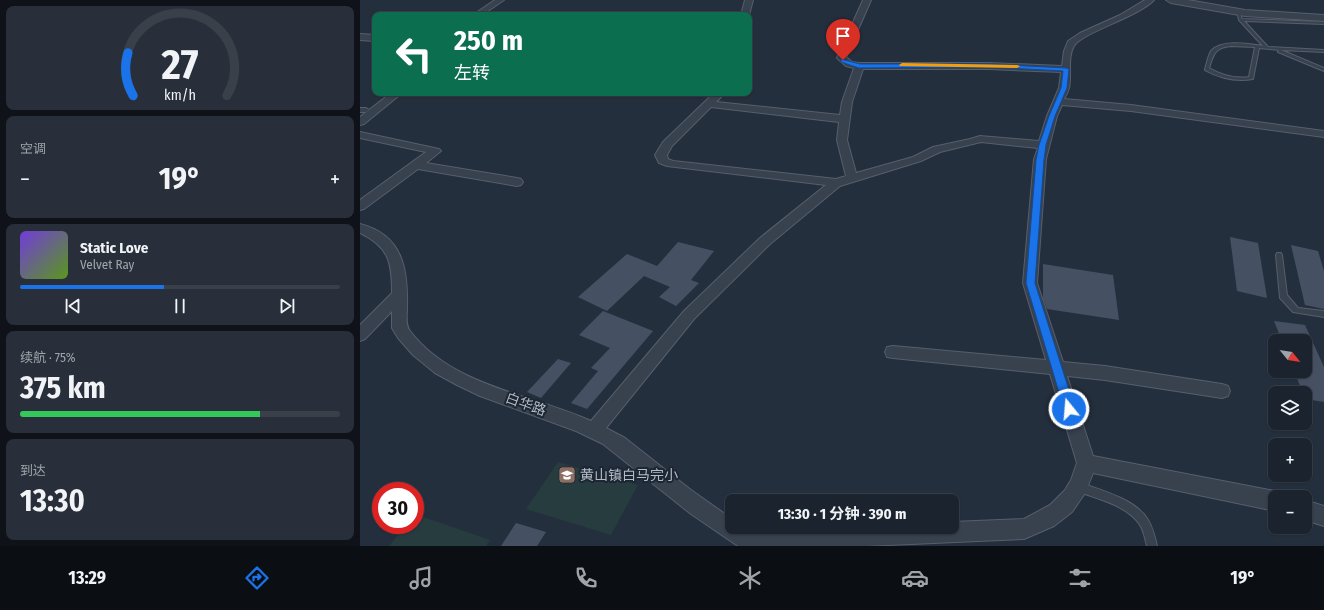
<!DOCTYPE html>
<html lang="zh">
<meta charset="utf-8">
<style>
body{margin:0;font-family:"Fira Sans Condensed","Noto Sans SC",sans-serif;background:#282f3a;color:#f1f3f6;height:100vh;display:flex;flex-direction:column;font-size:15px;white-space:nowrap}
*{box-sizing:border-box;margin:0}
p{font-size:13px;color:#a0a4aa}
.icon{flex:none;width:22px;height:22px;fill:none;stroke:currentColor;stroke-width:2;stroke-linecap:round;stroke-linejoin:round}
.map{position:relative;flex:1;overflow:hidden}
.side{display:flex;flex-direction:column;gap:6px;padding:6px;background:#0f1319;width:360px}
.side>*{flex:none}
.top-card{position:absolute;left:12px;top:12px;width:380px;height:84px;border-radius:8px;box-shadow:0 1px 3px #0004,0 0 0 1px #39404a;background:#0b6e4f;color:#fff;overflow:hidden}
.needle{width:26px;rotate:120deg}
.fabs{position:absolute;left:908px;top:334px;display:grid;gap:8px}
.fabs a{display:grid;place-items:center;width:44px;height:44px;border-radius:8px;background:#1b232e;box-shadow:0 1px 3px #0004,0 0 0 1px #39404a;font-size:20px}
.speed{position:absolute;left:12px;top:482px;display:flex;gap:8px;font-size:20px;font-weight:700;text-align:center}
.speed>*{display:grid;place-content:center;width:52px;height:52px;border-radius:50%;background:#1b232e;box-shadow:0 1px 3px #0004,0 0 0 1px #39404a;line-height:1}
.speed .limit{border:6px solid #d22;background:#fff;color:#111}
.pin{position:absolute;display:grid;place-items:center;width:34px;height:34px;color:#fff;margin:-41px -17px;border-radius:50% 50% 50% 0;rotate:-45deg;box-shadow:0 0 4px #0007}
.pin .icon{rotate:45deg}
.me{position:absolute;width:44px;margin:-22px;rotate:343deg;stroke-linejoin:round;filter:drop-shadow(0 0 3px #0008)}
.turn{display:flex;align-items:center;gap:14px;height:84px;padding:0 16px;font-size:18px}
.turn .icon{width:52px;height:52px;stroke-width:2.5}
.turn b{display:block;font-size:28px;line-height:34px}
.big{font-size:30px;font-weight:700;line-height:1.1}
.side .tile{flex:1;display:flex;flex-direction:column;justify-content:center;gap:6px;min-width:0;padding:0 14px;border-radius:8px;background:#282f3a}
.side .dial{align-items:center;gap:0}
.dial svg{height:104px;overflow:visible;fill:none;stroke:#39404a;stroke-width:7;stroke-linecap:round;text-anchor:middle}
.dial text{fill:#f1f3f6;stroke:none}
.song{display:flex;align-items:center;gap:12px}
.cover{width:48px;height:48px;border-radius:6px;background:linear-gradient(135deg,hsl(260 70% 55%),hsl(90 70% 35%))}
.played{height:4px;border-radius:2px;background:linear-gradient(90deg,#1a73e8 45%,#39404a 45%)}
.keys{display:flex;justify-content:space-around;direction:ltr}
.heat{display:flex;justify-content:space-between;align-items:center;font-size:22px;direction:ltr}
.charge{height:6px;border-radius:3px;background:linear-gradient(90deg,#34c759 75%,#39404a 0)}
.trip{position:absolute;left:365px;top:494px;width:234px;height:40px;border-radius:8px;background:#1b232e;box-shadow:0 1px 3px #0004,0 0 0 1px #39404a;font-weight:700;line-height:40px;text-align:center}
.menu{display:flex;height:64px;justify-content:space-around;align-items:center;background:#0b0e12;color:#a0a4aa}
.menu .icon{width:28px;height:28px}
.menu .selected{color:#1a73e8}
.menu b{font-size:18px;color:#f1f3f6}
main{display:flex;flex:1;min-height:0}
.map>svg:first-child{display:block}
.green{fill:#263c3f}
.building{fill:#455162}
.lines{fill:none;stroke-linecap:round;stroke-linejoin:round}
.service-casing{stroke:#565f6c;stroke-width:2}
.minor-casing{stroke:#565f6c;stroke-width:2}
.tertiary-casing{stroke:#565f6c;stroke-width:2}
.service{fill:#38414e;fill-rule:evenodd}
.minor{fill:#38414e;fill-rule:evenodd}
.tertiary{fill:#38414e;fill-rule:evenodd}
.route{fill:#1a73e8;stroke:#114b97}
.slow{fill:#f59e0b}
.labels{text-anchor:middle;stroke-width:4;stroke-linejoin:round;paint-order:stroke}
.near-street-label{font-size:14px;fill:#b4bcc9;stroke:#1d2633}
.near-poi-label{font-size:14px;fill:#b4bcc9;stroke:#1d2633;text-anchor:start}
</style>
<main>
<section class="side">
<div class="tile dial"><svg viewBox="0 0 100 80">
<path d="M14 69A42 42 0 1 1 86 69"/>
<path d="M14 69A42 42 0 0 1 10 36" stroke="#1a73e8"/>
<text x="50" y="56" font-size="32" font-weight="700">27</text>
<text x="50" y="72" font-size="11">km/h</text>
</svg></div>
<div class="tile"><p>空调</p>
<div class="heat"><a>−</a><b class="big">19°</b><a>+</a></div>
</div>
<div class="tile">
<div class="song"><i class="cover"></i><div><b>Static Love</b><p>Velvet Ray</p></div></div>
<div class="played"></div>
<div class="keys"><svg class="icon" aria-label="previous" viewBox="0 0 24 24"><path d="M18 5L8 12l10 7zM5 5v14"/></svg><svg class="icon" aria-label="pause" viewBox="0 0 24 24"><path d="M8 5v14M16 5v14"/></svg><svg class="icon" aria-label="next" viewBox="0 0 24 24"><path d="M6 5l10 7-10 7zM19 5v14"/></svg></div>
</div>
<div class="tile"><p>续航 · 75%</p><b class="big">375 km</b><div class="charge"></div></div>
<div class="tile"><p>到达</p><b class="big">13:30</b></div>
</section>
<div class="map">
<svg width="964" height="546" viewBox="0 0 964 546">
<rect width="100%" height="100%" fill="#242f3e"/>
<!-- green -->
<path class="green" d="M198,462L278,485L251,535L166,509Z
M55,514L130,540L126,546H29L46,525H55Z"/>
<!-- building -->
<path class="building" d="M870,237L898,243L907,298L877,291Z
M318,242L354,251L331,280L339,283L316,306L299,297L310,287L284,276L247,311L218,297L267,254L297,266Z
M931,245L958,251L964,271V309L945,305Z
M683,264L753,275L759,320L687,309L683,298Z
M243,311L293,331L227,409L211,403L238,371L231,368L250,348L219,335Z
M914,321L945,325L964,367V402L945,399V393H943L934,371H945V341H922Z
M198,359L211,363L181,398L167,392Z
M156,523L186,532L177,546H141Z"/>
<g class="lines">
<defs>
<path id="service" d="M877,11H879L882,19L964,22V24L884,21L908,47L964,50V52L921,50L964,68V71L918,52L919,50L899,48L893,79C876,82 860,78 845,70V69C847,63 848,56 851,51C861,39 889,44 903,46L879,20ZM871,46L895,47L889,77C875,79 861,75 849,68C854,54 854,48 871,46Z
M0,108H6L9,110L6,112H0Z
M917,253H921L922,255L927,295L938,308L964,311V317L933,312L920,298L916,255Z
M718,482C740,490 776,499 788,520C793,528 795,537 797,546H787C785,539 784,531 780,525C766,504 736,499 715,490L713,487L715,484Z"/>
<path id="minor" d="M135,0H144L122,15H113Z
M385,0H393L389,15H381Z
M503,0H511L486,57L492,62L499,63H629L702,66L704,51L708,41L720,33L760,15L785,0H794C778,17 721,33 714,46C707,57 712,75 709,88C708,92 706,96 704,99L771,105L964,131V137L771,111L702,105L697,116L686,159L677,283L703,362L745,366L862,384L868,386L870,391L868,396L862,398L745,380L707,376L733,456L915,491L922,494L923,497H915V511L733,473L725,493L712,512L694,526L664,539L506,546H378L331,514L243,444L216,431L120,396L97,385L75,373L53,355L38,338L32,328V311L5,339L0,341V325L32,293C32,262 29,247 0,233V224C43,235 48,269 47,308C47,316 45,325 50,331C93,387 171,394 231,421L324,311L400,238L466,185L307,166L299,163L295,155L303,142L354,93H365L356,102L480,115L482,102L494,68L486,66L477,58ZM503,69H629L701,72L699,88L687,116L679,141L620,136L610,139L573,147L553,157L496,173L487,140L492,102ZM351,107L479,122L477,140L486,176L476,179L313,161L308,159L307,155L312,146ZM621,142L678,148L674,159L663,283L686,360L533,346L527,347L525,352L527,357L533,358L690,374L717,463L711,480L705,490L690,505L664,519L592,522V527H476L391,531L385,527H372V519L331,490L265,438L246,428L334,319L410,244L480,186L561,161L580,152Z
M0,34L15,35V41L0,40Z
M31,93H42L4,124L0,125V117Z
M0,132L79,149L81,151L66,163L157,178L161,179L163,182L161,185L157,186L58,169L4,209L0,210V200L66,152L0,138Z
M945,500L964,506V526L945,520Z"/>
<path id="tertiary" d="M806,0H828L885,10L964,15V21L885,16L811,3Z"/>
</defs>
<!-- service casing -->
<use href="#service" class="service-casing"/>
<!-- minor casing -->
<use href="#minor" class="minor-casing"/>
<!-- tertiary casing -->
<use href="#tertiary" class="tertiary-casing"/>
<!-- service -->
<use href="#service" class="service"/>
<!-- minor -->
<use href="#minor" class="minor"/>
<!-- tertiary -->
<use href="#tertiary" class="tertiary"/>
</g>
<!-- route -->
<path class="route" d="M481,59L500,64H629L706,68L709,69L707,88L695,116L686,145L684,160L675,283L715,409L713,412L709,414L705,412L704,409L666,283L676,160L679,145L689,116L701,88L703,71L629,67L499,68L481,62Z"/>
<!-- slow -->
<path class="slow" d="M542,63L657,65L660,66L657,68L540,66L539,65Z"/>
<!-- icons -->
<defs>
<symbol id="school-square" viewBox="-11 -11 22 22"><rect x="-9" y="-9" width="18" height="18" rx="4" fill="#8d6e63" stroke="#1d2633"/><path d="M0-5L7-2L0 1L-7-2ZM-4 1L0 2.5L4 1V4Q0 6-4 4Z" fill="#fff"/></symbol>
</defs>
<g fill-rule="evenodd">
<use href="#school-square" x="197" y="465" width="20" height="20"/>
</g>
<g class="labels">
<!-- near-street labels -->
<g class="near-street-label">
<text transform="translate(166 404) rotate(20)" y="5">白华路</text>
</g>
<!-- near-poi labels -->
<g class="near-poi-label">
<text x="220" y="480">黄山镇白马完小</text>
</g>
</g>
</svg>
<div class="fabs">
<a><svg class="needle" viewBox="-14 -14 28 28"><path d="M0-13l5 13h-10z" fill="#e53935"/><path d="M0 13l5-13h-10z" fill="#a0a4aa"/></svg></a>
<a><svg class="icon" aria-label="layers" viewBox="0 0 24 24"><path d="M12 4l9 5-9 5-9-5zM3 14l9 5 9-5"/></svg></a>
<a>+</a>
<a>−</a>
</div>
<div class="speed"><div class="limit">30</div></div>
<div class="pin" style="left:483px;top:60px;background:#d93025"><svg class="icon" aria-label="arrive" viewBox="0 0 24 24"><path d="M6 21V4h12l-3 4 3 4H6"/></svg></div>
<svg class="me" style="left:709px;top:409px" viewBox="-20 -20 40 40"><circle r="17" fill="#1a73e8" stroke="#fff" stroke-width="3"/><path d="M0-11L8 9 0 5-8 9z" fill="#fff"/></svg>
<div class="trip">13:30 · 1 分钟 · 390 m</div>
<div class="top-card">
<div class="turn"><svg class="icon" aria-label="left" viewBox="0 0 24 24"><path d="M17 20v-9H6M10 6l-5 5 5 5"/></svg><div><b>250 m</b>左转</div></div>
</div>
</div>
</main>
<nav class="menu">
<b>13:29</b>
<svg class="icon selected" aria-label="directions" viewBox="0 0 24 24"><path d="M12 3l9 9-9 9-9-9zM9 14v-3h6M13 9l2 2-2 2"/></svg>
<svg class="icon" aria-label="music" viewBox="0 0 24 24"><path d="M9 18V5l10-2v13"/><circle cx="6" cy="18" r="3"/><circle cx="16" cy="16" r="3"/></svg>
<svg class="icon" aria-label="phone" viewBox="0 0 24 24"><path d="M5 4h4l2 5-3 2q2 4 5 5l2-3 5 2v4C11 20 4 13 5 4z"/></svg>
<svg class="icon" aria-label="climate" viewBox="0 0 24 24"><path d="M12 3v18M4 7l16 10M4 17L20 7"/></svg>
<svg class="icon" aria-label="car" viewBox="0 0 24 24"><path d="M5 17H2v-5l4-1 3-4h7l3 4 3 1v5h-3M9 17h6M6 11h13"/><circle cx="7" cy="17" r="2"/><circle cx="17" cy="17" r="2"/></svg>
<svg class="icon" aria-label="filters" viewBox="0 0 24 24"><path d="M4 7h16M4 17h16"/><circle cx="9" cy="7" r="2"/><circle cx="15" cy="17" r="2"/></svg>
<b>19°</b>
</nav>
